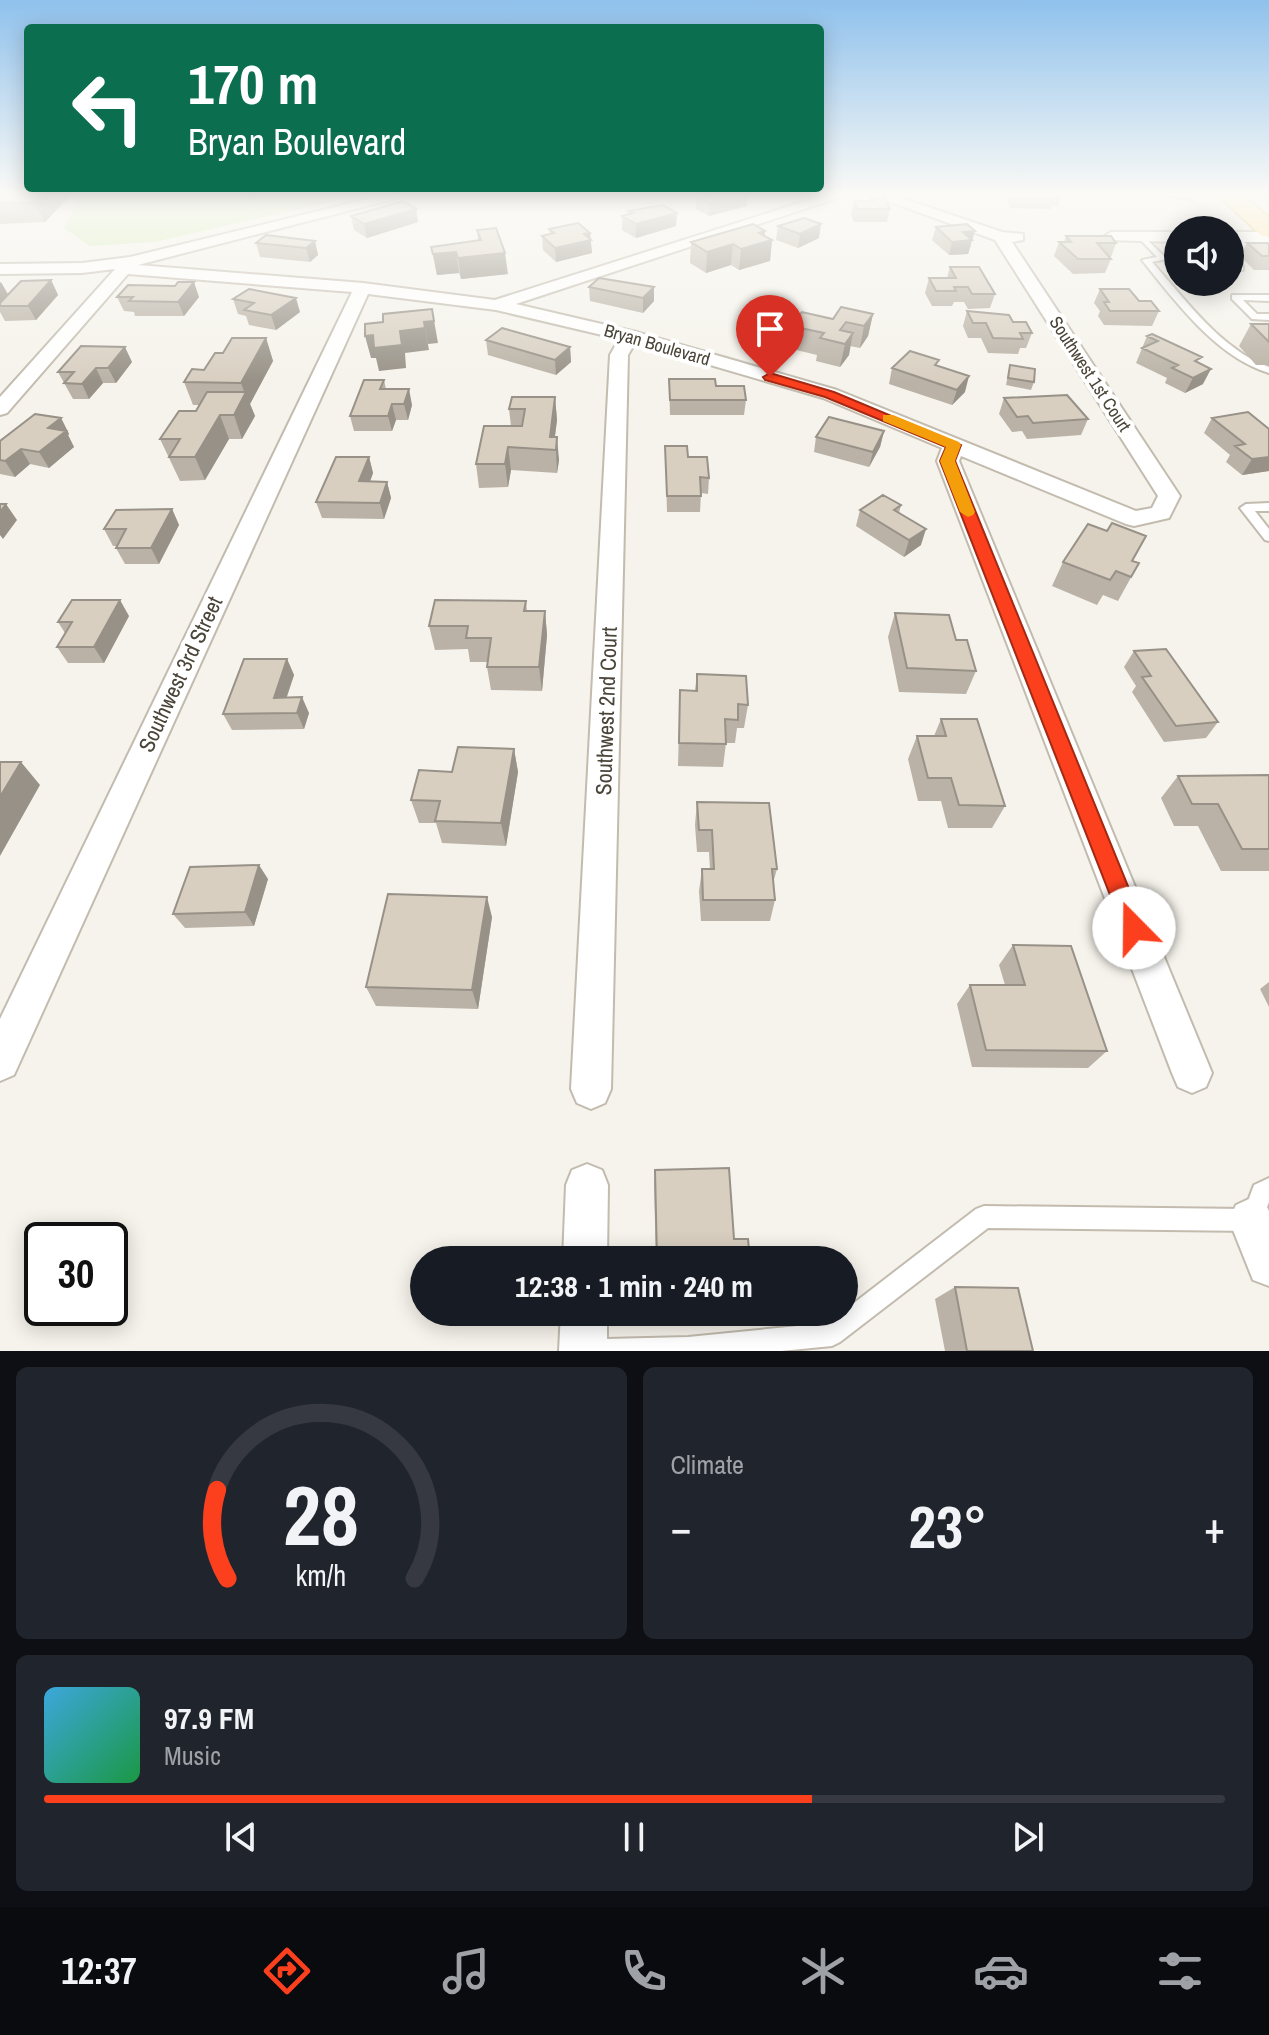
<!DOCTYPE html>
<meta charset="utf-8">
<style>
body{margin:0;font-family:"Archivo Narrow",sans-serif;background:#20242c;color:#f1f3f6;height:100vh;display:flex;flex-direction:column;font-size:30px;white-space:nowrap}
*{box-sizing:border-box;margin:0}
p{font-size:26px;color:#9ea1a6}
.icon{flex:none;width:44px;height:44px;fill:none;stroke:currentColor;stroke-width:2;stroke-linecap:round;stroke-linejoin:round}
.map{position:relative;height:1351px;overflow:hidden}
.side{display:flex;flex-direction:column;gap:16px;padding:16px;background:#0d0f14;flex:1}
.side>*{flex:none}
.guide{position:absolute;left:24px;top:24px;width:800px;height:168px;border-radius:8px;box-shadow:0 4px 20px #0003;background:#0b6e4f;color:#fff;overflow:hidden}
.controls{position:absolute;left:1164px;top:216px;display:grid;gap:16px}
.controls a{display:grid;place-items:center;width:80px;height:80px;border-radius:50%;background:#171b24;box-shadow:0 4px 20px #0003;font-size:40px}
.speed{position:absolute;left:24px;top:1222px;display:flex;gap:16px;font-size:40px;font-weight:700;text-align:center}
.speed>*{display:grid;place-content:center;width:104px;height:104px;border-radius:50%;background:#171b24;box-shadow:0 4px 20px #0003;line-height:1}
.speed .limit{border:4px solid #111;border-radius:12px;background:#fff;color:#111}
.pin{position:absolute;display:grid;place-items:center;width:68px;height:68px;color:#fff;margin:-82px -34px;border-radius:50% 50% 50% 0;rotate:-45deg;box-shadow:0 0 8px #0007}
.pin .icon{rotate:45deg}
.me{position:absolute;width:88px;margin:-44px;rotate:338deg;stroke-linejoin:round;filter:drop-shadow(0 0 6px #0008)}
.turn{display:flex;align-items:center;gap:28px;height:168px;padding:0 32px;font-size:36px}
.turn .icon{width:104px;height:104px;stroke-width:2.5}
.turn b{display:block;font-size:56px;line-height:68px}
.big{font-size:60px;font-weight:800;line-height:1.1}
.side .card{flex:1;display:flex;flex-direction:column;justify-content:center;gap:12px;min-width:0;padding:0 28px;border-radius:12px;background:#20242c}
.side .dial{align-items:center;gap:0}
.dial svg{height:208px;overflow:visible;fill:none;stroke:#363941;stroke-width:7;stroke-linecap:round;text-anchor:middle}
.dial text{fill:#f1f3f6;stroke:none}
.song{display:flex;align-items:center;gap:24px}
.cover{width:96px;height:96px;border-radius:12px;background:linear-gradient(135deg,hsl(200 70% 55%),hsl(140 70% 35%))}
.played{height:8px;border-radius:4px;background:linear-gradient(90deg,#fc3f1d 65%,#363941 65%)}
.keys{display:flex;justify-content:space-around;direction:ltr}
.heat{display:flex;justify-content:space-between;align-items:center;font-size:44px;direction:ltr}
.side .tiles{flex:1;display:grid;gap:16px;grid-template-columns:1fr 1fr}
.card:last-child{grid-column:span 2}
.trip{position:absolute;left:410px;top:1246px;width:448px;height:80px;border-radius:40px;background:#171b24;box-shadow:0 4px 20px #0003;font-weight:800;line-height:80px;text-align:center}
.tabs{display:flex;height:128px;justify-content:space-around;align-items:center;background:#090b0e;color:#9ea1a6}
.tabs .icon{width:56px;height:56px}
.tabs .current{color:#fc3f1d}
.tabs b{font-size:36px;color:#f1f3f6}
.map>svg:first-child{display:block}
.green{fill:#d2eab5}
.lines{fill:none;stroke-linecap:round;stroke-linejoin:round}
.lane-casing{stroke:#c2bbae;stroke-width:4}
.street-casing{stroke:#c2bbae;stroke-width:4}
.primary-casing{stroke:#e6c16a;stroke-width:4}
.lane{fill:#fff;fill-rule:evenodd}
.street{fill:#fff;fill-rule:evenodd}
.primary{fill:#ffe39c;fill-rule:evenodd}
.wall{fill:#bab2a6}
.shaded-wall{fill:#979187}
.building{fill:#d8cfc1;stroke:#979187;stroke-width:2}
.route{fill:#fc3f1d;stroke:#a42913;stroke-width:2}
.slow{fill:#f59e0b}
.labels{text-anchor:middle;stroke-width:8;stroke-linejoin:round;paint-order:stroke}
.far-street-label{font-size:18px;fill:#4b4439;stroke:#fff}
.street-label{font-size:22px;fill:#4b4439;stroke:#fff}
</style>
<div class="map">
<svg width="1269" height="1351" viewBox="0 0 1269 1351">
<rect width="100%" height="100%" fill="#f6f3ec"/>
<!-- green -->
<path class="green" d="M83,193H371L155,242L90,246L64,228Z"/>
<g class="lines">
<defs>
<path id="lane" d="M1142,235L1167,259L1152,262C1186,300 1220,349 1269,367V373C1216,357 1176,302 1142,260L1157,257L1138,237Z
M1232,235H1238L1249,246L1269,249V253L1244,250L1232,239Z
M1230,256L1243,266V270H1237L1230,263Z
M1232,295H1269V301L1243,300L1257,314H1269V320L1252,319L1232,299Z
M1269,503V511H1255L1269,529V541L1265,540L1240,508L1246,504Z
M1269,1178V1202L1259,1228L1251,1231L988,1228L840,1342L832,1346L781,1351H594L598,1343L606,1339L688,1337L828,1323L976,1209L984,1206L1245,1209L1254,1185Z"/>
<path id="street" d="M392,193H417L138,265L363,283L495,300L831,193H853L516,304L636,332L837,390L1136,511L1152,508L1158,496L995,240L866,193H887L1002,232L1023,234V240L1012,242L1180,496L1169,518L1134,526L1126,524L961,456L959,461L1212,1073L1206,1087L1192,1093L1178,1087L1172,1073L937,461L942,448L823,398L635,343L628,355L611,1089L605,1103L591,1109L577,1103L571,1089L610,355L619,339L496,310L368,294L14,1075L0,1081V1019L352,292L128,274L7,413L0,415V397L115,269L82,273L0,274V264L82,263L130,257Z
M1261,193H1269V199L1262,198Z
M1111,232H1178V242L1106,240L1103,237Z
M1230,232H1269V242H1230Z
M587,1164L602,1170L608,1185L607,1260H563L566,1185L572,1170Z
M1251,1198L1266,1205L1269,1211V1286L1253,1280L1229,1220L1236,1205Z
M561,1312H607V1351H559Z"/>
<path id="primary" d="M1216,193H1241L1269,218V237L1261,235Z"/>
</defs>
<!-- lane casing -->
<use href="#lane" class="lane-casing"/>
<!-- street casing -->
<use href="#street" class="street-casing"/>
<!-- primary casing -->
<use href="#primary" class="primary-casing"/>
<!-- lane -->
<use href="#lane" class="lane"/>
<!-- street -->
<use href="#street" class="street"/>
<!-- primary -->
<use href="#primary" class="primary"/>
</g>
<!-- wall -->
<path class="wall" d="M0,193L71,195L45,222L0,224Z
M753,193H786L785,197Z
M870,193L890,209L887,222H854L851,215L854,201H868Z
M928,193H949L948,196Z
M1004,193H1062L1058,206H1051L1050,209L1011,208L1004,195Z
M1164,193H1196L1193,202L1169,198Z
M696,195L747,206L709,216L696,209Z
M416,209L418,222L367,238L354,230L351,216Z
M629,211L676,226L636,238L622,230V216L629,214Z
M778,226L819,238L798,248L776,240Z
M936,227L971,245L968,254L949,255L932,240Z
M549,229L590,233L592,253L556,262L543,250L542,236L550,234Z
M477,230L508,274L461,279L459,273L437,275L431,247L478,240Z
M765,231V236L772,240L770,261L739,270L731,265L706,273L690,263L691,242Z
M1066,236L1116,243L1111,257H1109L1111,259L1105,273L1073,274L1054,256L1059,242H1064Z
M315,241L318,255L310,262L260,257L256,243Z
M1247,243L1269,245V270H1254L1240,256Z
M950,267L995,294L990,308L968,309L964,302H954L952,306H932L925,293L929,278H947Z
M599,278L654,301L643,313L590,301L589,287Z
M51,280L58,295L36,320L5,321L0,312V282L8,295Z
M1100,289L1139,301L1159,311L1152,326L1104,325L1098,316L1100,311L1094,303Z
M117,297H199L184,316H135L134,312L124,311Z
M233,299L300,312L276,330L249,325L246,316L238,314Z
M967,311L1013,322L1032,333L1026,348H1020L1018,354L988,353L981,338H968L963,326Z
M873,314L868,336L860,348L850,346L849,355L840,367L816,361L817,355L788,348L791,326L833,319Z
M1251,324H1269V365H1256L1239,346Z
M1147,336L1199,363L1203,384L1185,393L1165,383L1167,378L1136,363Z
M266,338L273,361L250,404L255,416L242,439H229L205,480L180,481L160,439L196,411L199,405H193L184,382L204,370L223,353Z
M486,340L570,347L571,362L556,375L488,355Z
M132,362L116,383H103L89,399H73L58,372Z
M1010,365L1034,382L1031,390L1006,385Z
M892,368L965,392L952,405L889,384Z
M669,379L716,386L746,400L744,415H670Z
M384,380L386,389L412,405L408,420H396L392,431H354L350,416Z
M555,397L557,420L555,437L559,460L557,473L511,470L508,487L479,488L476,464L511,426L509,409Z
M1004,398L1088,419L1081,435L1027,439L1022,431L1012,432L999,414Z
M1248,412L1269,471L1242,475L1226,462L1230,455L1204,433L1212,418Z
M61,418L69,434L68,435L74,447L49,468L30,464L15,477L0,474V441Z
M884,431L880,447L869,467L814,452L816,437Z
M665,446L688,457L709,478L708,494L701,493L700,512H667Z
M369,457L373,473L370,482H387L391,498L384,519L322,518L316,502Z
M901,505L899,513L921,545L904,557L856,526L860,510Z
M172,509L179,525L159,564H125L116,548L117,546H113L104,529Z
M1133,561L1139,563L1118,601L1103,595L1097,605L1052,586L1063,562Z
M526,601L527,611H545L547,635L542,691L491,690L487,667L488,662H470L468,649L435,650L429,626Z
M895,613L956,640L976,671L966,694L899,692L888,637Z
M129,616L104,663H68L57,647L65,633L58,622Z
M1134,651L1218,722L1206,738L1164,742L1132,692L1136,686L1124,667Z
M287,659L294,675L287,697L309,713L304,729L232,730L223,714Z
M697,674L748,705L744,728H737L735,743H726L723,767L678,766L680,690H695Z
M941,719L1005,806L992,828H948L941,801H918L908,759L917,736H934Z
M514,749L518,772L506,846L442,843L436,823H419L411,800L452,772Z
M1269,775V871H1221L1198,826H1174L1161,798L1178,776Z
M697,802L777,869L773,883L775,900L770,921H701L699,891L702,869H710L709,852H697L695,825Z
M268,879L254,926L185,928L173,914Z
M492,917L478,1009L376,1006L366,987Z
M1013,945L1107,1051L1088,1068L972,1067L957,1004L970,985H1005L999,965Z
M1269,982V1007L1260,989Z
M655,1170L734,1239L750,1260H656L654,1183Z
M955,1287L1033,1351H945L935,1299Z"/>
<!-- shaded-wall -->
<path class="shaded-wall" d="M45,193H70L71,195L45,222L35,203Z
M748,193L747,206L709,216V203Z
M416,209L418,222L367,238L364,224Z
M677,213L676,226L636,238V224Z
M821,224L819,238L798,248L800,234Z
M765,231L764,243L772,240L770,261L739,270L741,249L759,233Z
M975,231L968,254L949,255L952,242L963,232Z
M590,233L592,253L556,262L555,248L584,234Z
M315,241L318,255L310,262L306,248Z
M733,244L731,265L706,273L707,252Z
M456,252L459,273L437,275L433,254Z
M505,253L508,274L461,279L458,258Z
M51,280L58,295L36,320L28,306Z
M1,282L9,296L0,304V283Z
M194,282L199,297L184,316L178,302Z
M654,287V301L643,313V298Z
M296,298L300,312L276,330L271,315Z
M432,309L438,343L428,344L424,322Z
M873,314L868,336L860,348L864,326Z
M425,328L429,350L405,353L406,368L379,371L376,358H371L365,336Z
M853,333L849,355L840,367L845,344Z
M266,338L273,361L250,404L255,416L242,439L234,415L245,394L241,383Z
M125,347L132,362L116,383L108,368Z
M570,347L571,362L556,375L555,360Z
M96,368L103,383L89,399L82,384Z
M1211,369L1203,384L1185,393L1193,378Z
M969,376L965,392L952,405L957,390Z
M409,389L412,405L408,420L404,404Z
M555,397L557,420L553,450L550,437Z
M392,404L396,420L392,431L388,416Z
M220,415L229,439L205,480L195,457Z
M61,418L69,434L68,435L74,447L49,468L39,452L48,428Z
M884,431L880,447L869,467L873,452Z
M557,437L559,460L557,473L556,450Z
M508,447L511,470L508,487L505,464Z
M21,449L30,464L15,477L5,461Z
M1269,451V471L1242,475L1252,459Z
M369,457L373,473L364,497L359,481Z
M387,482L391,498L384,519L380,503Z
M6,504L17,520L3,539L0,535V512Z
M172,509L179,525L159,564L151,548Z
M926,529L921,545L904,557L909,540Z
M120,600L129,616L104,663L94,647Z
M545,611L547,635L542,691L539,667Z
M287,659L294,675L281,713L274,698Z
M302,697L309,713L304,729L297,713Z
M514,749L518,772L506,846L501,823Z
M21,762L40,785L0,856V797Z
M259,865L268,879L254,926L245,912Z
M487,897L492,917L478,1009L472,990Z"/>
<!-- building -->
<path class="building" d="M0,193H45L35,203H0Z
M705,193H747L709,203L696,195Z
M870,193H882L890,209H857L854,201H874Z
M1014,193H1053L1054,196L1015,195Z
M403,201L416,209L364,224L351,216Z
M663,205L677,213L636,224L622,216L633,213L629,211Z
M804,218L821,224L800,234L778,226Z
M578,223L590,233L584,234L591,240L555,248L542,236L554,233L549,229Z
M753,224L765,231L759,233L772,240L741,249L733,244L707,252L691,242Z
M967,224L975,231L963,232L972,240L952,242L936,227Z
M496,228L505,253L458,258L456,252L433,254L431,247L481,240L477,230Z
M266,235L315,241L306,248L256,243Z
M1066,236H1111L1116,243H1097L1111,259H1078L1059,242H1071Z
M1247,243H1267L1269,245V256H1262Z
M950,267H979L995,294H972L968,287H954L956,291H936L929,278H956Z
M599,278L654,287L643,298L589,287Z
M51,280L28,306H0V303L21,281Z
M178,282H194L178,302L129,301L133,297H117L128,285L175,286Z
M249,289L296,298L271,315L244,310L254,303L233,299Z
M1100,289H1129L1139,301H1151L1159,311H1110L1104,302H1109Z
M841,307L873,314L864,326L846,322L840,330L853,333L845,344L820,338L824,333L791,326L802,312L833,319Z
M432,309L434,321L424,322L425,328L400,331L402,345L374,348L373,335L365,336V324L383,322V314Z
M967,311L1009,315L1013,322H1026L1032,333H1020L1023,339L993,338L986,323H973Z
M1251,324H1269V342Z
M502,328L570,347L555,360L486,340Z
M1152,334L1202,357L1195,361L1211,369L1193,378L1172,368L1178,365L1142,348L1158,341L1147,336Z
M232,338H266L241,383L184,382L192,369L204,370L215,353H223Z
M81,346L125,347L108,368H96L82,384L64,383L74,372H58Z
M910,351L939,360L935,365L969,376L957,390L892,368Z
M1010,365L1035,369L1034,382L1008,378Z
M669,379H715L716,386H744L746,400H670Z
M364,380H384L380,389H409L404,404H392L388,416H350Z
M207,392H246L234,415H220L195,457H169L180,439H160L179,411H196Z
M1067,395L1088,419L1033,423L1028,416L1017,417L1004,398Z
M512,397H555L550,437H557L556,450L508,447L505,464H476L484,426H522L525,409H509Z
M1248,412L1269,429V457L1252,459L1235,446L1245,444L1212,418Z
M35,414L61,418L48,428L66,431L39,452L21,449L5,461L0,460V441Z
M829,417L884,431L873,452L816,437Z
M665,446H687L688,457H707L709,478L700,477L701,496H667Z
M336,457H369L359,481L387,482L380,503L316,502Z
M883,495L901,505L894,510L926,529L909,540L860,510Z
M0,504H6L0,512Z
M172,509L151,548H116L126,529H104L116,510Z
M1112,523L1146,536L1132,561L1139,563L1131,577L1116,571L1110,580L1063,562L1088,524L1107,531Z
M72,600H120L94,647H57L72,622H58Z
M435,600L526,601L524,611H545L539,667H487L491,638H466L468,626H429Z
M895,613L949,615L956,640H967L976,671L907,668Z
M1166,649L1218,722L1176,726L1142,677L1151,676L1134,651Z
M244,659H287L274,698L302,697L297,713L223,714Z
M697,674L746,676L748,705L738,704V720L725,719L726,744L679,743L680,690L697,691Z
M941,719H977L1005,806L959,805L951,778H928L917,736H946Z
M458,747L514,749L501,823L435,821L440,801L411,800L419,770L452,772Z
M0,762H21L0,797Z
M1269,775V849H1242L1218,804H1192L1178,776Z
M697,802L769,803L777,869H772L775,900H703L702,869H714L712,830H699Z
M259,865L245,912L173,914L190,867Z
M388,894L487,897L472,990L366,987Z
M1013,945L1071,946L1107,1051L986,1050L970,985H1025Z
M729,1168L734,1239H748L750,1260H657L655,1170Z
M955,1287L1018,1288L1033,1351H967Z"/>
<!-- sky -->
<linearGradient id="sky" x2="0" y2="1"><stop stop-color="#8fc1ec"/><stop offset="0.51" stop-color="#fbfaf6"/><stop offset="1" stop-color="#fbfaf6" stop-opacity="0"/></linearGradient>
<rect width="1269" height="382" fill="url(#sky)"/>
<!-- route -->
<path class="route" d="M770,373L834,392L961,445L955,461L1145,928L1142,935L1134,938L1126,935L1123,928L940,461L946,447L825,397L765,380L763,377Z"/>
<!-- slow -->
<path class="slow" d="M883,415H893L959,442L961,445L955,461L975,512L973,515L968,517L960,512L940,461L946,447L883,421Z"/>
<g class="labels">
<!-- far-street labels -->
<g class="far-street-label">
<text transform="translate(657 345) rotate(16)" y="6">Bryan Boulevard</text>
<text transform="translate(1090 374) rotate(57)" y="6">Southwest 1st Court</text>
</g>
<!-- street labels -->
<g class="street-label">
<text transform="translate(180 674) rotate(-65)" y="8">Southwest 3rd Street</text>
<text transform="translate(606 711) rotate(-88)" y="8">Southwest 2nd Court</text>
</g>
</g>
</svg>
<div class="controls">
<a><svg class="icon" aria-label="sound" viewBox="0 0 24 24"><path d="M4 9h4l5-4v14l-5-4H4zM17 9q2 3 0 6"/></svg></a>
</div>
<div class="speed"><div class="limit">30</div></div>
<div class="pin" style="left:770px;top:377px;background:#d93025"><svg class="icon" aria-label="arrive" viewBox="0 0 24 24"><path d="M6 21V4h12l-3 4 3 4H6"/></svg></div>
<svg class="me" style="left:1134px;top:928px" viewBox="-20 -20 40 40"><circle r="19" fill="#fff"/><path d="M0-13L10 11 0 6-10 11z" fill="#fc3f1d"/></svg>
<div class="trip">12:38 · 1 min · 240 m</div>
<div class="guide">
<div class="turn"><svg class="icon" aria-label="left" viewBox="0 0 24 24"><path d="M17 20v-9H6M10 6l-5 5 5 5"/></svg><div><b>170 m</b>Bryan Boulevard</div></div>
</div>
</div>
<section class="side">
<div class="tiles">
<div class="card dial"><svg viewBox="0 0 100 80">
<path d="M14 69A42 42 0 1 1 86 69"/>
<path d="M14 69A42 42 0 0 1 10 35" stroke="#fc3f1d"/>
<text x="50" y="56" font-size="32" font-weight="700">28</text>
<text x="50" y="72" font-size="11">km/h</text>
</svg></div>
<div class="card"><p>Climate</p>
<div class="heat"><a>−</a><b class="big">23°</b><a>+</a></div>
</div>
<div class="card">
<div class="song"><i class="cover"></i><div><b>97.9 FM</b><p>Music</p></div></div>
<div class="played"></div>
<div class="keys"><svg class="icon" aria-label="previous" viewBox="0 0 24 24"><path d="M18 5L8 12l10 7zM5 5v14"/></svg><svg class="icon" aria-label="pause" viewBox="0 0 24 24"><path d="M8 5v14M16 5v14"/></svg><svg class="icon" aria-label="next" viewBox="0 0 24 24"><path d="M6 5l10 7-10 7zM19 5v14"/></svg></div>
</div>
</div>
</section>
<nav class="tabs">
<b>12:37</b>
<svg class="icon current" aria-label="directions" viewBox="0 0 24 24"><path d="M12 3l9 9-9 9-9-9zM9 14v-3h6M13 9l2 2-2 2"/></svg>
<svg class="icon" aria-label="music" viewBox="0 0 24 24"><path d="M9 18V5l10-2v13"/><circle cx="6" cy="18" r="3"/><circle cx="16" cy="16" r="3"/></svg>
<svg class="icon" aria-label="phone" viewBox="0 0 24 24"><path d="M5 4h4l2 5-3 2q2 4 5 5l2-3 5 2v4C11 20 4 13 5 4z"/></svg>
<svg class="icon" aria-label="climate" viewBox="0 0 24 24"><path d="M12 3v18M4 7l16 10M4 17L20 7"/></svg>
<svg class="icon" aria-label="car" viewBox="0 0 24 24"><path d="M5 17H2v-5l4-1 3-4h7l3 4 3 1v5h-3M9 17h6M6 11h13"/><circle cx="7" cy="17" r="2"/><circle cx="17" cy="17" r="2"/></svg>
<svg class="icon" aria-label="filters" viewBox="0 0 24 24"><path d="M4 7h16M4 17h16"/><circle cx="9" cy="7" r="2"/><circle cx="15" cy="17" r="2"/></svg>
</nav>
